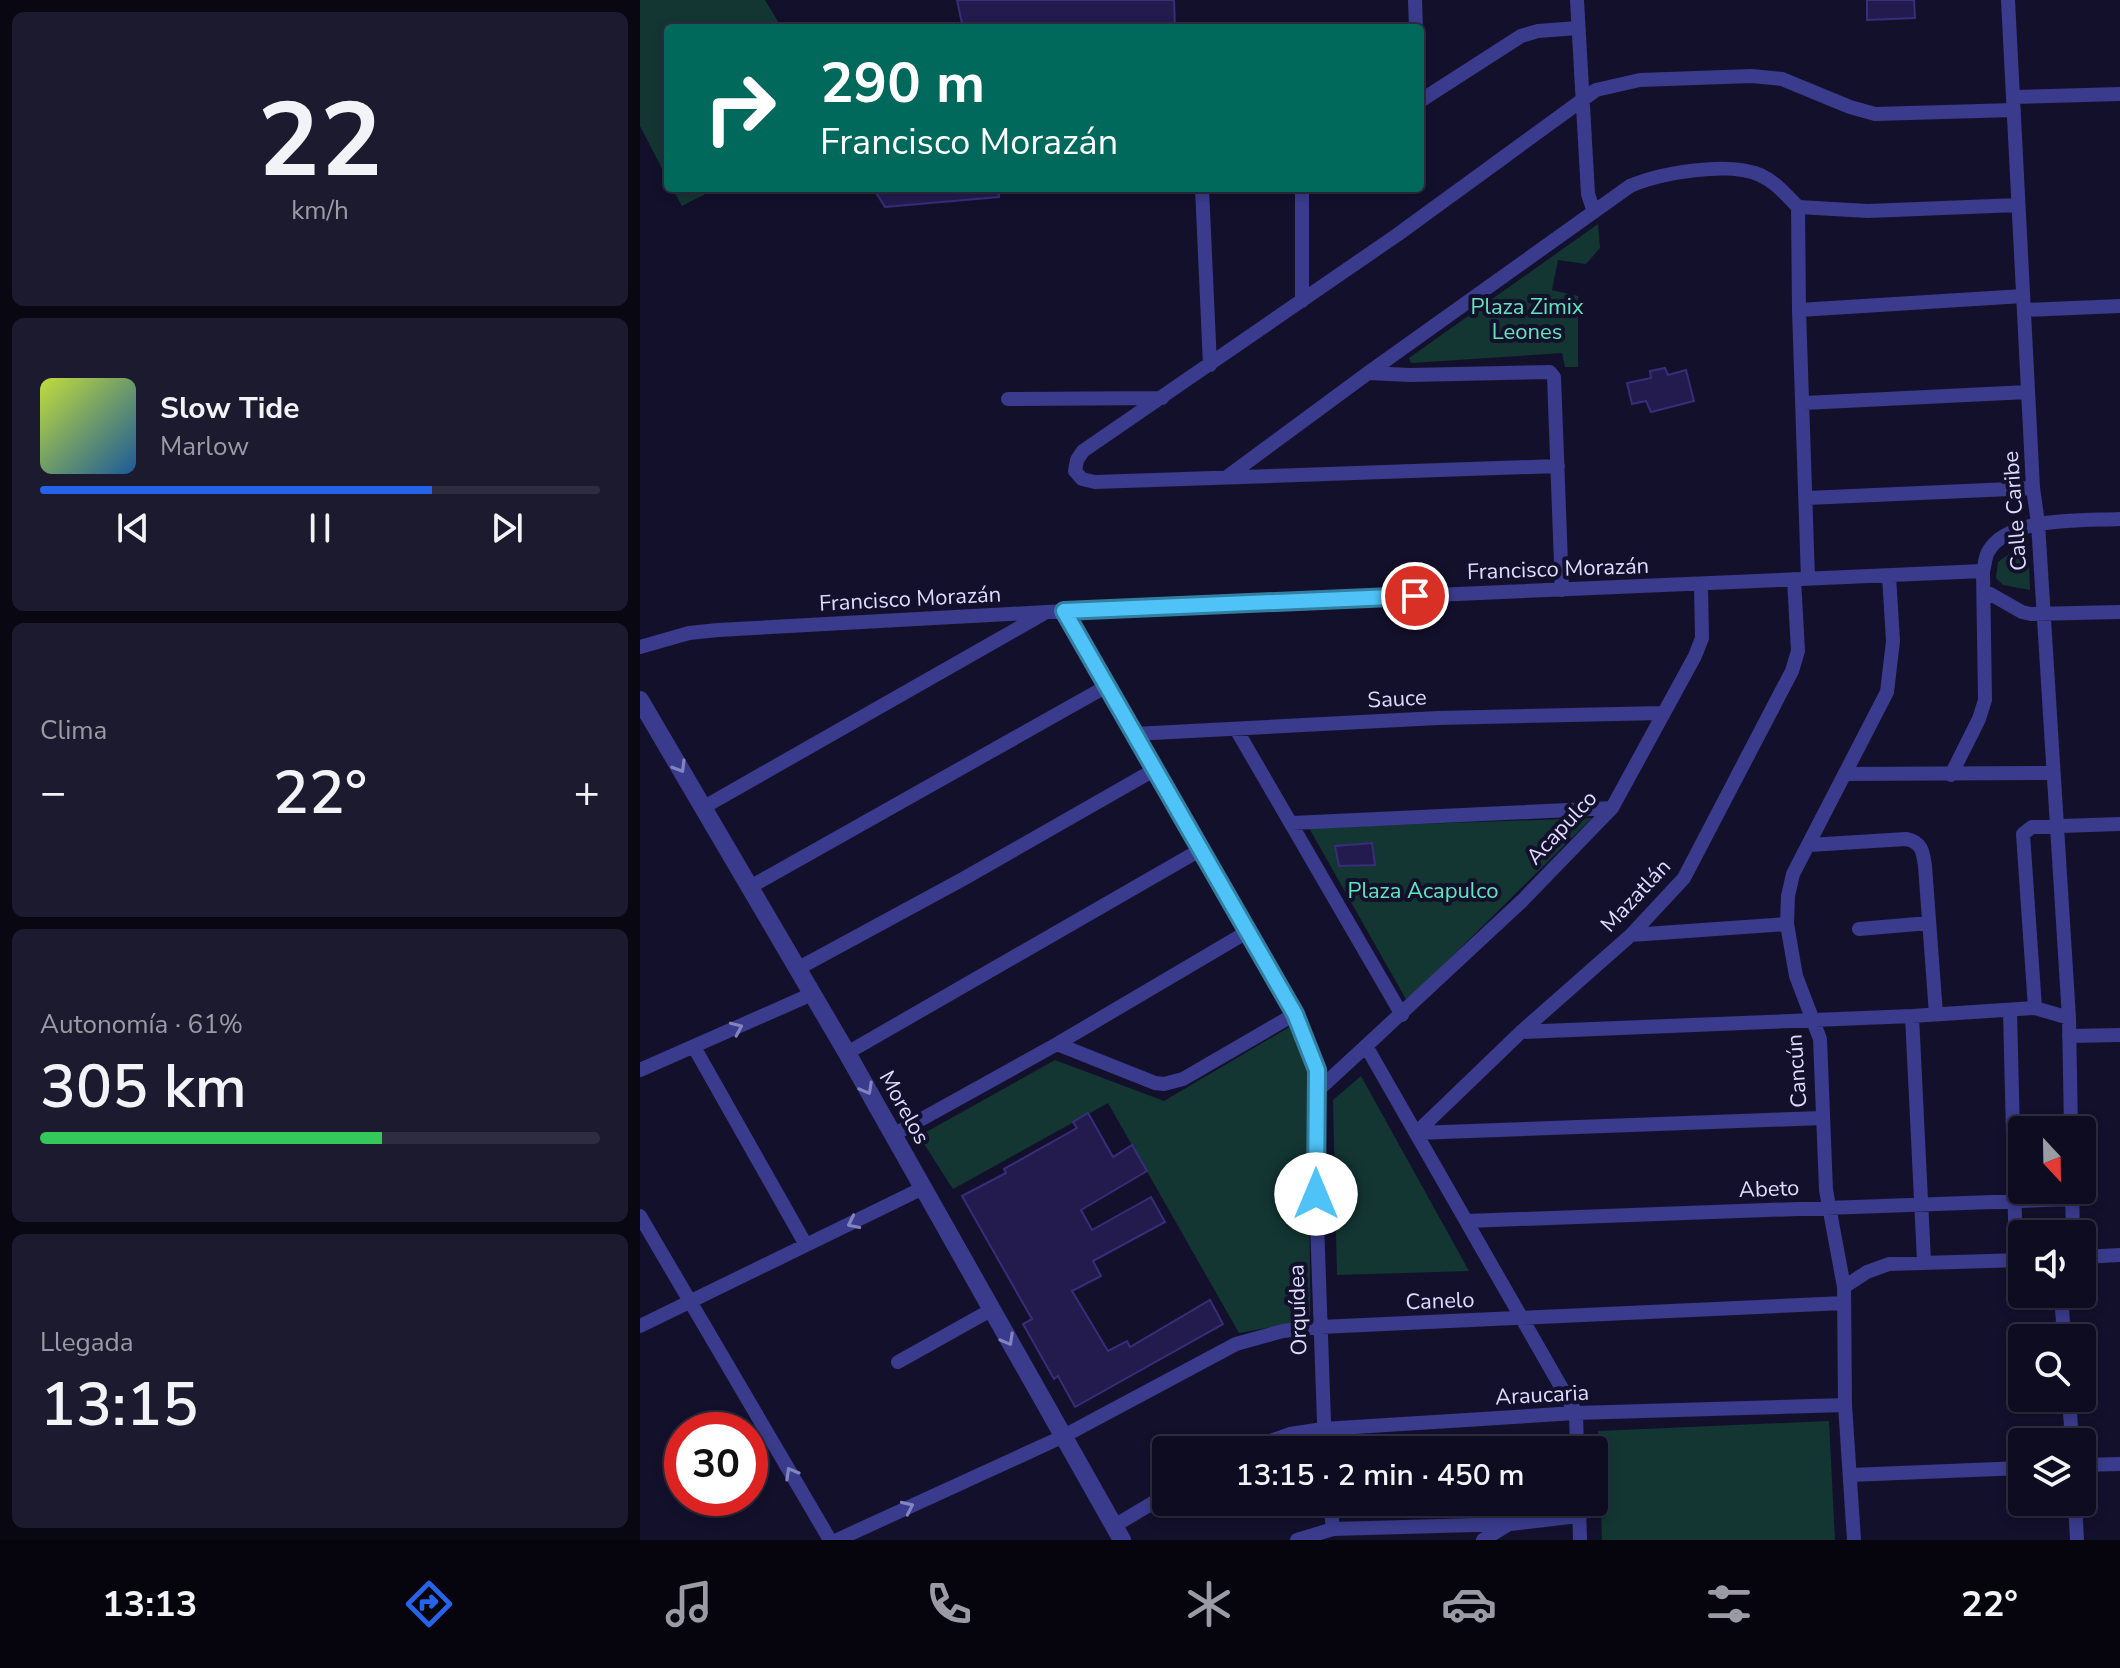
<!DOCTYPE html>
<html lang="es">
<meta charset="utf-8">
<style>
body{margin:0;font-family:"Nunito Sans",sans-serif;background:#1c1a2e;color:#f1f3f6;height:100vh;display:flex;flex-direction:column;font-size:30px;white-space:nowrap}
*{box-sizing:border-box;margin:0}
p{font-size:26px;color:#9b9ba5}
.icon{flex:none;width:44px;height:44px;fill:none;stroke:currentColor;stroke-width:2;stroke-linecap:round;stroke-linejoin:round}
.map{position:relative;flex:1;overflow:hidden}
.side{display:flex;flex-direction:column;gap:12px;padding:12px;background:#080712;width:640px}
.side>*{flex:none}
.banner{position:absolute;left:24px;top:24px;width:760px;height:168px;border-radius:8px;box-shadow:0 4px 12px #0003,0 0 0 2px #2e2c3f;background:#00695c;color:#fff;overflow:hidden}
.needle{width:52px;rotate:158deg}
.buttons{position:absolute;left:1368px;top:1116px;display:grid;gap:16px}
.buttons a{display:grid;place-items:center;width:88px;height:88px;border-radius:8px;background:#0e0c21;box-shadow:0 4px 12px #0003,0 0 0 2px #2e2c3f;font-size:40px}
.speed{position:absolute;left:24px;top:1412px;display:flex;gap:16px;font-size:40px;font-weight:700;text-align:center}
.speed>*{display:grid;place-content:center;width:104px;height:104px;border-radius:50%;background:#0e0c21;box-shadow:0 4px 12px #0003,0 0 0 2px #2e2c3f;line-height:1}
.speed .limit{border:12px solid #d22;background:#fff;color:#111}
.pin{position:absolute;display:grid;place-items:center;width:68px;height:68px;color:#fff;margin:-34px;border:4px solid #fff;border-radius:50%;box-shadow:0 2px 8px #0007}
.me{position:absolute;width:88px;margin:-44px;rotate:0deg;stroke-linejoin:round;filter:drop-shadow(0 0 6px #0008)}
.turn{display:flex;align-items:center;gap:28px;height:168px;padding:0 24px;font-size:36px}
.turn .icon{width:104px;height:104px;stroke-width:2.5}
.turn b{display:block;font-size:56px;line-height:68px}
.big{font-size:60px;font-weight:600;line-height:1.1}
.side .tile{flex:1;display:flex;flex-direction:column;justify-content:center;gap:12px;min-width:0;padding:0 28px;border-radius:12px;background:#1c1a2e}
.side .dial{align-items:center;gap:0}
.dial b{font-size:104px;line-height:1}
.song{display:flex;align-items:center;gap:24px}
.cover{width:96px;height:96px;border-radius:12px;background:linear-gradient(135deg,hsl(70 70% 55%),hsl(210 70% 35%))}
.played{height:8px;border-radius:4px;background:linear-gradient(90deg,#2563eb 70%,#2e2c3f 70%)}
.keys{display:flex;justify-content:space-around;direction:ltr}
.heat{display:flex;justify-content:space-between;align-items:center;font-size:44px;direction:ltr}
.charge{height:12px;border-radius:6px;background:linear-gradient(90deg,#34c759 61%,#2e2c3f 0)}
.trip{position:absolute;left:512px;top:1436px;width:456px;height:80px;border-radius:8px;background:#0e0c21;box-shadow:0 4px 12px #0003,0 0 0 2px #2e2c3f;font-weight:600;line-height:80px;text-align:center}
.menu{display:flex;height:128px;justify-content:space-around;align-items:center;background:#06050d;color:#9b9ba5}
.menu .icon{width:56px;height:56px}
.menu .selected{color:#2563eb}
.menu b{font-size:36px;color:#f1f3f6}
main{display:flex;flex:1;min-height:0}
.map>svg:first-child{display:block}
.green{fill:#133633}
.building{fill:#231b4d;stroke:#382d7a;stroke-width:2}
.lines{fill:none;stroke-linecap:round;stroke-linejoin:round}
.minor{stroke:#3a3b8c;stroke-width:14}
.tertiary{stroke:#3a3b8c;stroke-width:18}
.oneway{stroke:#8383c0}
.route-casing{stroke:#337fa1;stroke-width:20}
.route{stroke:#4fc3f7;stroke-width:14}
.labels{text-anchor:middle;stroke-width:8;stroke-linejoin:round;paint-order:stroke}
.park-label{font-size:22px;fill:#61e5bd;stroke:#13102c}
.street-label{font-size:22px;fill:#dddbff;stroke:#13102c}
</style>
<main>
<section class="side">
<div class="tile dial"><b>22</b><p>km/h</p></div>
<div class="tile">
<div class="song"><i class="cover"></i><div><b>Slow Tide</b><p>Marlow</p></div></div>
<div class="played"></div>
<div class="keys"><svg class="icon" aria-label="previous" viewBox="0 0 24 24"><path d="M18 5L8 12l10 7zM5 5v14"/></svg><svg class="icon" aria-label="pause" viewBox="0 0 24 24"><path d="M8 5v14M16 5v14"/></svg><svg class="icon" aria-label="next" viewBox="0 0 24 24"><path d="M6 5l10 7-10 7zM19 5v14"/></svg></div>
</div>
<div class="tile"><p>Clima</p>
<div class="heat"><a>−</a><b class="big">22°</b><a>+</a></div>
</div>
<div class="tile"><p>Autonomía · 61%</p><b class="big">305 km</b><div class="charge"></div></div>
<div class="tile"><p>Llegada</p><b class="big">13:15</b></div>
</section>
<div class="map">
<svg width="1480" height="1540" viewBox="0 0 1480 1540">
<rect width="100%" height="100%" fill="#13102c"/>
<!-- green -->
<path class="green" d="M0,0H125L142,28H28V180L0,126Z
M32,188H77L42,206Z
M958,224L960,248L946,264L918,260L912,290L938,296V367H925L922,353L771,363L769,358Z
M1388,540L1390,590L1363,585L1356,578L1358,562Z
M952,818L767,1001L669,828Z
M653,1025L669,1070L670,1320L599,1333L468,1103L313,1189L279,1136L415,1060L524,1101Z
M721,1076L829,1271L697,1275L693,1100Z
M1189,1421L1195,1540H962L958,1431Z"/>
<!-- building -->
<path class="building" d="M317,0H534L535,28H323Z
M1227,0H1274L1275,18L1227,20Z
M233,188H358L359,197L245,207Z
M1025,368L1028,375L1046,370L1054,401L1011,412L1006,401L992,404L987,383L1011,378L1010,371Z
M732,843L735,865L699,866L695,846Z
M448,1113L473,1157L492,1145L507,1171L441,1210L452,1230L511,1197L525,1222L453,1261L461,1276L432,1291L468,1351L487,1341L490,1347L570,1300L583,1324L435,1407L418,1376L414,1379L383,1324L392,1319L322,1196L366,1173L364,1169L437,1128L433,1122Z"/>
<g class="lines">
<!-- minor -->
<path class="minor" d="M775,0L776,28
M937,0L948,194L954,212
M1368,0L1393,488L1398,523L1429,1018L1431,1130
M1374,97L1480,94
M780,101L881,36L898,31L938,28
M562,188L570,365
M1158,207L1228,211L1378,205
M662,301V188
M1159,310L1383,296
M1384,310L1480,306
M728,373L770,375L910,372L914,377L922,590
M368,399L522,398
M1164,403L1388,392
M918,466L455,482L442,479L435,471L437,460L443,451L757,235L956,90L1000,80L1112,76L1142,79L1210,107L1235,114L1374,110
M587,477L728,373L990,186C1020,173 1089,161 1120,175C1136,182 1146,195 1158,207L1159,310L1168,579
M1167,498L1393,488
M1345,591L1382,612L1391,614L1480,612
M424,611L655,1014L677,1070L676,1194L685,1450
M0,647L49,633L78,630L407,612L1343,571C1345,565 1345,557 1348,552C1367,516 1445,521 1480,519
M596,729L762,1015
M494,734L798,718L1023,713
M1205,774L1412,773
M1311,775L1339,719L1345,700L1343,571
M64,807L403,614
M652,823L972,808
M1169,845L1266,839C1282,842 1283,852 1285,866L1296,1014
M110,887L467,686
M1219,929L1289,923
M991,935L1147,924
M157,969L323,879L514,770
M1395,1008L1383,834L1392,827L1480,824
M1370,1010L1376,1260
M1272,1016L1284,1261
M881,1032L1272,1016L1395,1008L1429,1018
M1429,1036L1480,1035
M417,1044L515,1083L524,1084L543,1079L655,1014
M726,1046L882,901L972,808L1055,656L1062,638L1061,585
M54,1047L166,1245
M207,1053L560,850
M0,1070L172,994
M676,1092L726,1046L936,1413L937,1450
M776,1133L881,1032L991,935L1044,878L1152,671L1158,651L1154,579
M776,1133L1182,1118
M253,1135L417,1044L607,932
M1432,1190L1433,1234
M0,1216L190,1540
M827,1221L1432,1199
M1442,1257L1480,1255
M1204,1287L1227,1272L1249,1264L1382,1260
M1421,1294L1424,1338
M0,1326L283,1188
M258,1362L351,1310
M1429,1398L1432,1442
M606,1450L650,1434L683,1429L936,1413L1205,1405
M1442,1465L1480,1464
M1210,1475L1382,1468
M690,1502L693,1529
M939,1502L940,1540
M1435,1502L1437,1540
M474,1526L526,1495
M197,1540L422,1437L596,1344L643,1331L680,1327L1204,1303
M657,1540L693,1529L870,1524L939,1516
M843,1540L869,1524
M1214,1540L1205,1405L1204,1287L1186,1190L1180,1039L1156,976L1147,924L1148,896L1153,874L1247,692L1253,641L1249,576"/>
<!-- tertiary -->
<path class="tertiary" d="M0,700L207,1053L482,1540"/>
</g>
<!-- one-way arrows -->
<defs><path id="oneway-chevron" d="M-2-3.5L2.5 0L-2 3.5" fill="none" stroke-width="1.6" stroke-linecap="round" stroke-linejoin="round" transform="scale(2)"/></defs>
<g class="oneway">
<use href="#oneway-chevron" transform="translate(40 767) rotate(59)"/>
<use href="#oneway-chevron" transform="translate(97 1028) rotate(-24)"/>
<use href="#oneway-chevron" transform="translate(227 1089) rotate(61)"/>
<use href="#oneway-chevron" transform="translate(213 1223) rotate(154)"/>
<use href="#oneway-chevron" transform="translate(368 1340) rotate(61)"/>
<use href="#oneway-chevron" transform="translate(151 1473) rotate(-120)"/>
<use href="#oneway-chevron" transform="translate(268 1507) rotate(-25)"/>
</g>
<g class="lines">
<defs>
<path id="route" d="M676,1194L677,1070L655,1014L424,611L775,596"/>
</defs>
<!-- route casing -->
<use href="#route" class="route-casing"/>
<!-- route -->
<use href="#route" class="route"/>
</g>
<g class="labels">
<!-- park labels -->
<g class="park-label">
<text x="887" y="314">Plaza Zimix<tspan x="887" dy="25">Leones</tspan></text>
<text x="783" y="898">Plaza Acapulco</text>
</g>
<!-- street labels -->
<g class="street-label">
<text transform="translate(1374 511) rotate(-94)" y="8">Calle Caribe</text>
<text transform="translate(918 568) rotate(-2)" y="8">Francisco Morazán</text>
<text transform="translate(270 598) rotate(-3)" y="8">Francisco Morazán</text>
<text transform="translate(757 698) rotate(-3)" y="8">Sauce</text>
<text transform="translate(921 827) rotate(-47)" y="8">Acapulco</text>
<text transform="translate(995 895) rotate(-47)" y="8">Mazatlán</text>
<text transform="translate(1156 1071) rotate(-94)" y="8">Cancún</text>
<text transform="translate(265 1107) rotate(61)" y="8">Morelos</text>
<text transform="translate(1129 1188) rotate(-2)" y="8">Abeto</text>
<text transform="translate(800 1300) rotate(-2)" y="8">Canelo</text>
<text transform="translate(657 1310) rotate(-92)" y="8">Orquídea</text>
<text transform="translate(902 1394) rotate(-3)" y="8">Araucaria</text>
</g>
</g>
</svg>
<div class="buttons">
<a><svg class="needle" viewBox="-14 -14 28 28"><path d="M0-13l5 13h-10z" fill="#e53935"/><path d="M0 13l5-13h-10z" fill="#9b9ba5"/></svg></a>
<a><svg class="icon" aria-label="sound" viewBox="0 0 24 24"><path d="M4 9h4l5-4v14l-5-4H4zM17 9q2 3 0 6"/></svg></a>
<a><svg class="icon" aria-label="search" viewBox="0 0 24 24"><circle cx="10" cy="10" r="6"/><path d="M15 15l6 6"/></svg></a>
<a><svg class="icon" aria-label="layers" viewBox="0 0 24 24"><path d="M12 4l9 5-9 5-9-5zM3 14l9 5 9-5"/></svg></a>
</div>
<div class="speed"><div class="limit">30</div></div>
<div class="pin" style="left:775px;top:596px;background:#d93025"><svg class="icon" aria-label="arrive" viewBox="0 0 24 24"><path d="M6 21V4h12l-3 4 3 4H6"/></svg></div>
<svg class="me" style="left:676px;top:1194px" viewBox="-20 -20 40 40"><circle r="19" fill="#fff"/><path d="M0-13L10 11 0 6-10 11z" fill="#4fc3f7"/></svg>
<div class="trip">13:15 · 2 min · 450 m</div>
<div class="banner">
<div class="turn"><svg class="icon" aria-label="right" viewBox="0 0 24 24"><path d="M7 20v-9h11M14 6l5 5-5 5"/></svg><div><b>290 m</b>Francisco Morazán</div></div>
</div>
</div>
</main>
<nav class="menu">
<b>13:13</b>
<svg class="icon selected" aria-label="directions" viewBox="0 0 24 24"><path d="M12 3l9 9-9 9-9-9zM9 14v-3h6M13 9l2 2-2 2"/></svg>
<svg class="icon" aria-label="music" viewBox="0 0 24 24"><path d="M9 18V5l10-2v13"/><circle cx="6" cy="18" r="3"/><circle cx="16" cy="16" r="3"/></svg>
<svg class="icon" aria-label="phone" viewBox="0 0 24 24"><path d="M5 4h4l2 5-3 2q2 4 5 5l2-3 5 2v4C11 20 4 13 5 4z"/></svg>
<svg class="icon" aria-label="climate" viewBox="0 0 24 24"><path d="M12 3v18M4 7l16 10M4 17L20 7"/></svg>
<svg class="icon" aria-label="car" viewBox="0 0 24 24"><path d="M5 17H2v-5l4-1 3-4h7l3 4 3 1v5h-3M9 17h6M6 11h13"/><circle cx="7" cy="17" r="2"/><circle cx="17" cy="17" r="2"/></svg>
<svg class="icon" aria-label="filters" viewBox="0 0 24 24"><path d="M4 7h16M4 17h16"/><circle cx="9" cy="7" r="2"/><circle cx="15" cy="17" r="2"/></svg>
<b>22°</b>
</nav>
